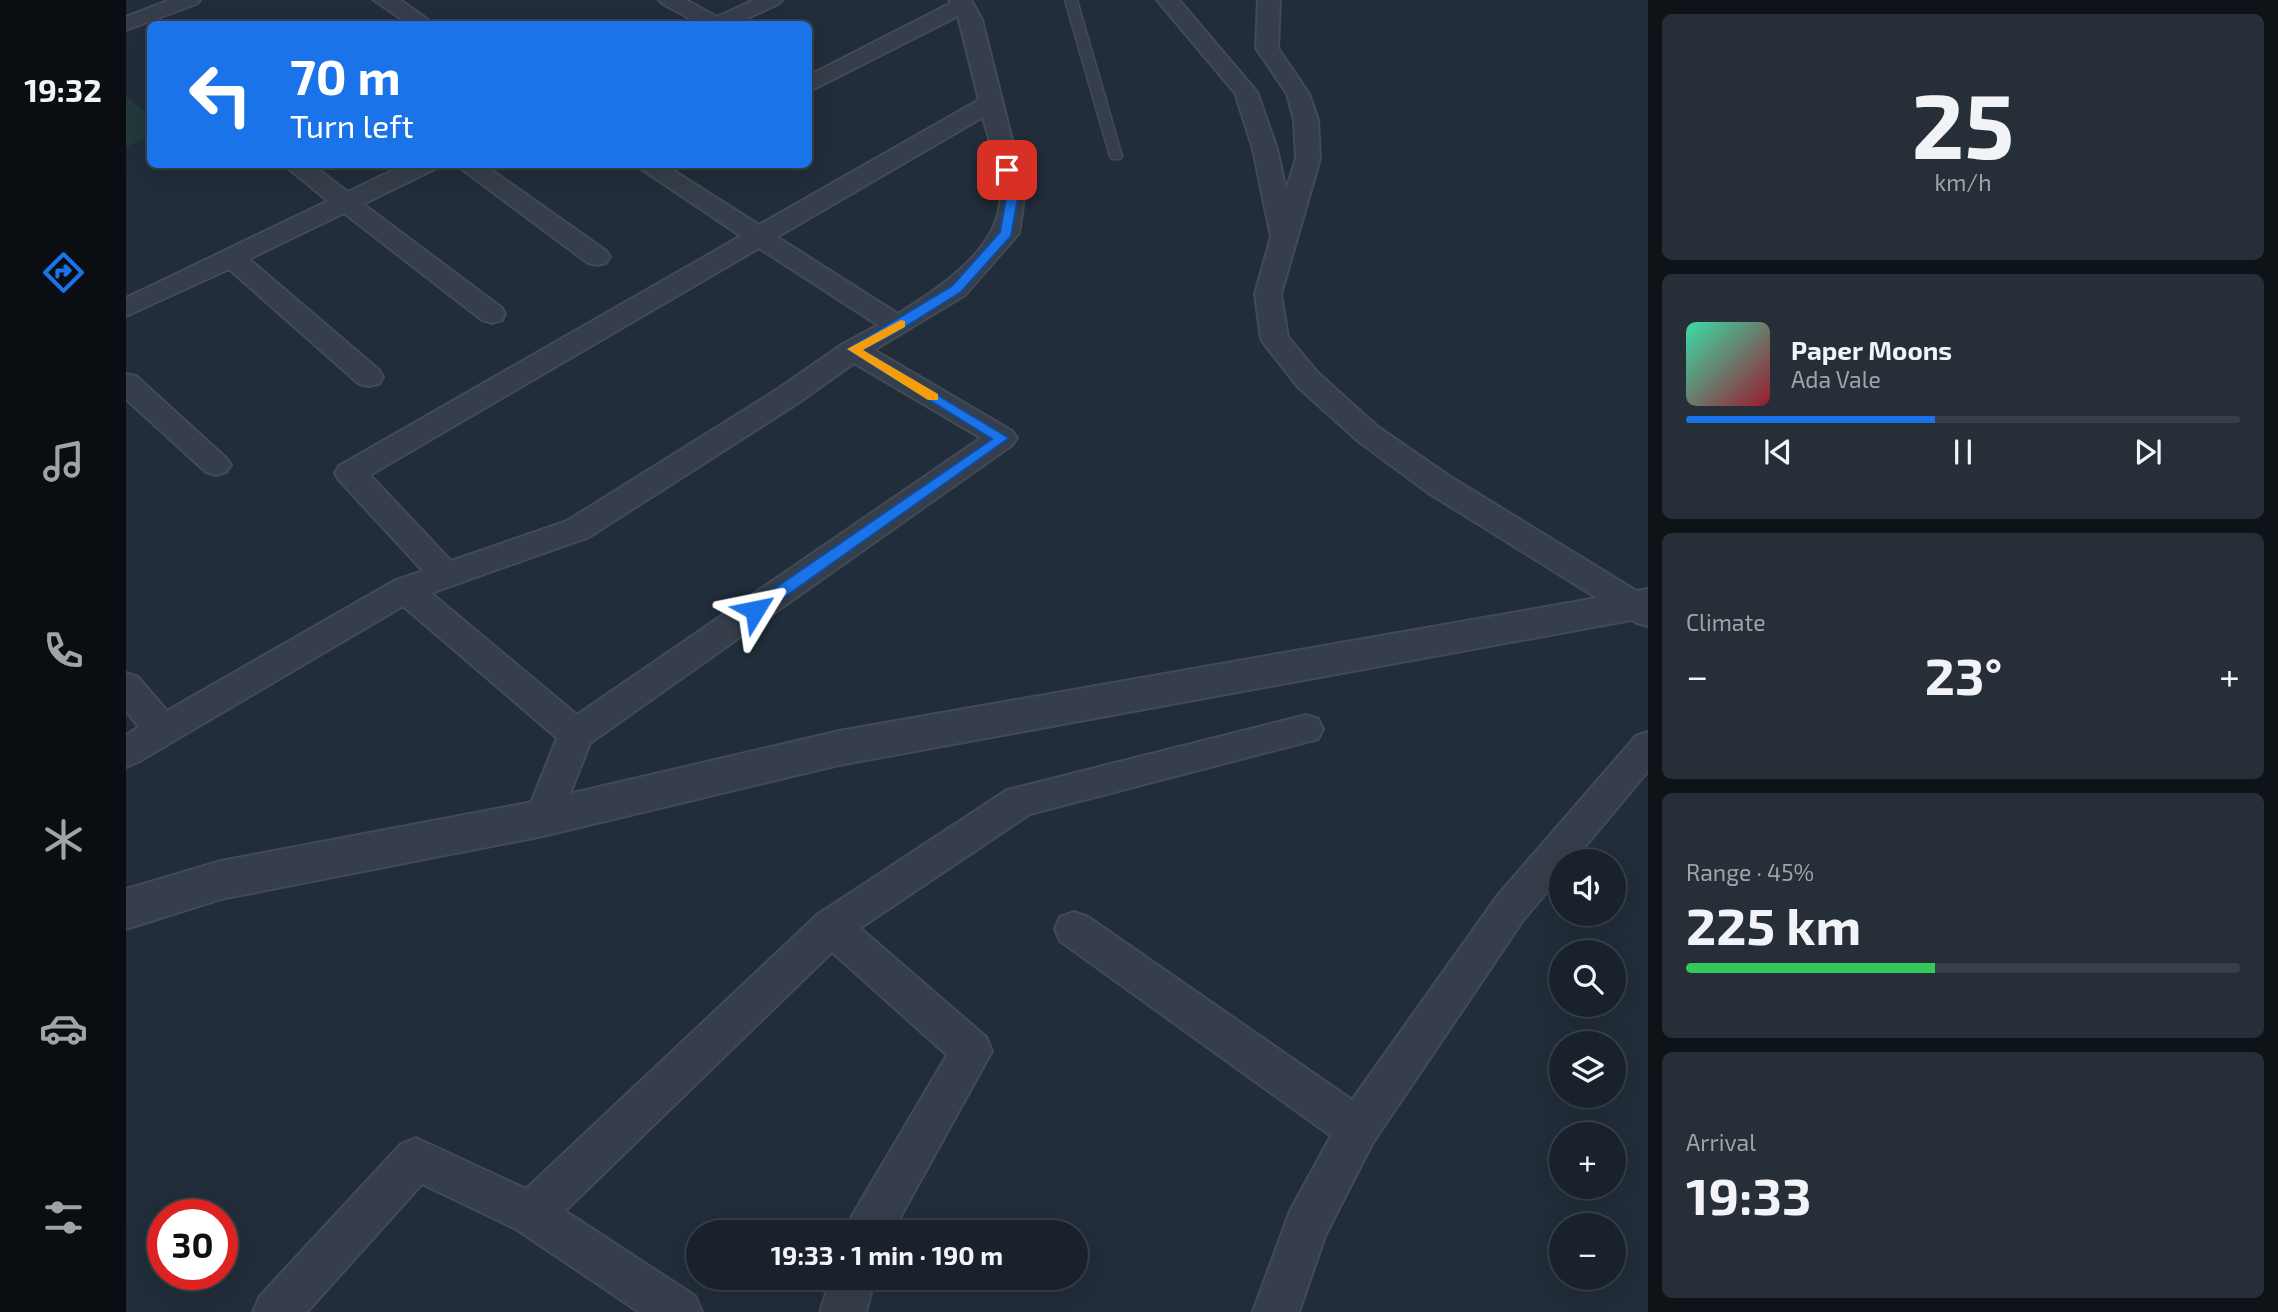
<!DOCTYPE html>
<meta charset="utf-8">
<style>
body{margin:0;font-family:"Exo 2",sans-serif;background:#262f38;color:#f1f3f6;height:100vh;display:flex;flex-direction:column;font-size:26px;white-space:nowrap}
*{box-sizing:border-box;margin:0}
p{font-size:23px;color:#9fa4a9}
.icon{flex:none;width:38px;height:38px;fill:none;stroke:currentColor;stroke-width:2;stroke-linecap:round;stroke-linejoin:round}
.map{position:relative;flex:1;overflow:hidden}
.drawer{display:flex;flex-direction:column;gap:14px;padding:14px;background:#0e1318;width:630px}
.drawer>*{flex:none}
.top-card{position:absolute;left:21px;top:21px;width:665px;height:147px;border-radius:10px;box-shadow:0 7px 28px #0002,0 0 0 2px #373f48;background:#1a73e8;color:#fff;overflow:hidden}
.tools{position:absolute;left:1423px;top:849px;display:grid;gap:14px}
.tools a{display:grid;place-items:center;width:77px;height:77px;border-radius:50%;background:#19222c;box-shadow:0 7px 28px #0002,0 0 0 2px #373f48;font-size:35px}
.speed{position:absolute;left:21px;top:1199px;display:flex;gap:14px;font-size:35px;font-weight:700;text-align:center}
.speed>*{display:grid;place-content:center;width:91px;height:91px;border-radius:50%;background:#19222c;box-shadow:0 7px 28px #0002,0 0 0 2px #373f48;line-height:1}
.speed .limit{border:10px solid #d22;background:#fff;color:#111}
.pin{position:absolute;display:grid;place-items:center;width:60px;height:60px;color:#fff;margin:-30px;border-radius:14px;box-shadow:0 4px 10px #0006}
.me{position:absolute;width:77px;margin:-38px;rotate:55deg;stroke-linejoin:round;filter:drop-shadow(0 0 5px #0008)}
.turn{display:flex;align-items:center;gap:24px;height:147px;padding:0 28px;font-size:32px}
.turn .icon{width:91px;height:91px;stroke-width:2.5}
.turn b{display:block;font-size:49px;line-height:60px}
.big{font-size:52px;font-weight:700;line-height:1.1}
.drawer .card{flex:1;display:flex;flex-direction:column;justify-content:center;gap:10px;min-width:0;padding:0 24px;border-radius:10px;background:#262f38}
.drawer .dial{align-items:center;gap:0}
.dial b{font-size:91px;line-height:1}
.song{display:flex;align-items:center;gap:21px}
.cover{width:84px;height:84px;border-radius:10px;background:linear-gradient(135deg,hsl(160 70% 55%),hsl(350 70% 35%))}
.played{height:7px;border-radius:4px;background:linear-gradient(90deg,#1a73e8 45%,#373f48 45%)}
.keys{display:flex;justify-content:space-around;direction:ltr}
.heat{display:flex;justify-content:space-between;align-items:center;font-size:38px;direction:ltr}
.charge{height:10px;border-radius:5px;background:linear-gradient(90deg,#34c759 45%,#373f48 0)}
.trip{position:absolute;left:560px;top:1220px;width:402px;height:70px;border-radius:35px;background:#19222c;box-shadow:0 7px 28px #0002,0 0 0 2px #373f48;font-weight:700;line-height:70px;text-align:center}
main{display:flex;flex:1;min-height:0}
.menu{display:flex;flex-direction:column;width:126px;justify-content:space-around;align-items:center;background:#0a0e12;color:#9fa4a9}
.menu .icon{width:49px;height:49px}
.menu .selected{color:#1a73e8}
.menu b{font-size:32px;color:#f1f3f6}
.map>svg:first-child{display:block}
.green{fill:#23393b}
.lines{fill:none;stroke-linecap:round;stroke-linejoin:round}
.service-casing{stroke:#414a57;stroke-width:3}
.minor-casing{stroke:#414a57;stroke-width:4}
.tertiary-casing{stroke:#414a57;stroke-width:4}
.service{fill:#353e4a;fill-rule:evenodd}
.minor{fill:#353e4a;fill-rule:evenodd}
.tertiary{fill:#353e4a;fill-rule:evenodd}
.route{fill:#1a73e8;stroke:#114b97;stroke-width:2}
.slow{fill:#f59e0b}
</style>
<main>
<nav class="menu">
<b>19:32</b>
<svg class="icon selected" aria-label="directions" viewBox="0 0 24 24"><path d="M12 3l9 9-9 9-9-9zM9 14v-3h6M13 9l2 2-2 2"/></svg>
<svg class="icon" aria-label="music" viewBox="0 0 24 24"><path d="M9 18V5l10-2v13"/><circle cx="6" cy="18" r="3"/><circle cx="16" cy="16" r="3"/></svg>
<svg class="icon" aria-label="phone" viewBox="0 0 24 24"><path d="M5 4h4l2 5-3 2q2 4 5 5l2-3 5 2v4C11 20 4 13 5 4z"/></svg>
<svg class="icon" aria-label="climate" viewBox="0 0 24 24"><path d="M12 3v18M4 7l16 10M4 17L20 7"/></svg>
<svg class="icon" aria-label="car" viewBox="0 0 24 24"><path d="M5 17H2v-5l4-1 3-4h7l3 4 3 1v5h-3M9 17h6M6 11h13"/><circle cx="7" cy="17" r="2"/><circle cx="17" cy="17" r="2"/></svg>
<svg class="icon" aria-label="filters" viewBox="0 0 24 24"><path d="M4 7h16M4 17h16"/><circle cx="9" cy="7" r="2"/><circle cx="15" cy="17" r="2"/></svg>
</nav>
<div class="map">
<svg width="1522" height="1312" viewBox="0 0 1522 1312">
<rect width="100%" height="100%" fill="#212d3a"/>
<!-- green -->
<path class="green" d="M0,96L24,116V137L0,147Z"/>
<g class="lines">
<defs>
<path id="service" d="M939,0H951L996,156L994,159H986L984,156Z"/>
<path id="minor" d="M44,0H74L70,4L0,30V17Z
M248,0H274L308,24H283Z
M533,0H560L591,17L628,0H656L652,4L609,24H574L537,4Z
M823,0H845L856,20L899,192L893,233L839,295L748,350L886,431L891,438L886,445L464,743L430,829L417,834L404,829L399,818L431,738L277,606L12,762L0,767V735L13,727L0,711V673L12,677L41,711L268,581L297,571L213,480L209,473L213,466L615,236L508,164H537L633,225L853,100L832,16L682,92V76L825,3ZM857,117C863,140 873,167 874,191C879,247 813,288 772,314L651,237ZM633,248L752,325L717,344L652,389L441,521L325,561L244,475ZM728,363L855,438L451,715L305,593L463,537L672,403Z
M1031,0H1053L1131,92L1151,149L1160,190L1170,159L1168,120L1161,94L1130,48L1132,0H1154L1152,48L1183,94L1192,120L1194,159L1155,294L1162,337L1192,373L1252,427L1323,476L1522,598V626L1511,623L1301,492L1232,441L1172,387L1139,345L1135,339L1129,294L1145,237L1127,149L1109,93Z
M157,164H185L222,192L280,164H312L309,169L237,204L376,308L379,314L376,320L366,323L356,320L218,213L123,259L253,370L257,377L253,384L243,386L233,384L103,269L0,316V298L202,201Z
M329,164H357L480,251L484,257L480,263L471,265L462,263Z
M0,374L10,376L100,458L105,465L100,472L90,475L80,472L0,399Z
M1180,715L1192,719L1197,729L1192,739L904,814L734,928L860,1037L866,1051L766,1232H720L726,1216L821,1055L706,952L439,1211L569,1296L576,1312H513L390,1229L296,1184L181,1312H127L134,1296L275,1144L290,1138L400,1189L691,915L881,790Z
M1522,732V771L1447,861H1435V875L1398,919L1246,1144L1199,1236L1173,1312H1127L1164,1211L1205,1136L934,941L929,929L934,917L948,912L962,917L1226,1100L1372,895L1510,736Z
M705,1278H749L740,1312H694Z"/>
<path id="tertiary" d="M1522,589V617L713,765L417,836L95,899L0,929V889L95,861L417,800L713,731Z"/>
</defs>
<!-- service casing -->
<use href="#service" class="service-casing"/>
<!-- minor casing -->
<use href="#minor" class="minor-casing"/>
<!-- tertiary casing -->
<use href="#tertiary" class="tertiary-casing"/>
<!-- service -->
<use href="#service" class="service"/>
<!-- minor -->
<use href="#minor" class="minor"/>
<!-- tertiary -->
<use href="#tertiary" class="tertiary"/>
</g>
<!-- route -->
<path class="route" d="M877,167L887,170L893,192L885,236L835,292L776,329L737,350L883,438L635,614H624L621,610L624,605L866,439L721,349L826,286L874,232L881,192Z"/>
<!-- slow -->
<path class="slow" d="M775,320L779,321V327L737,350L812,394V400H802L721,349Z"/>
</svg>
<div class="tools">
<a><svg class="icon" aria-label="sound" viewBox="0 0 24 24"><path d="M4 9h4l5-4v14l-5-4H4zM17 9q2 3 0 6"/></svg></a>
<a><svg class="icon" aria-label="search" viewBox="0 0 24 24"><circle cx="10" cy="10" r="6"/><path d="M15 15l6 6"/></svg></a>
<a><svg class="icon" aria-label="layers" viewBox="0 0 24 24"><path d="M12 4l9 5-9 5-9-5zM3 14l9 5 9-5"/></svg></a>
<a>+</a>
<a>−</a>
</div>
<div class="speed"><div class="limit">30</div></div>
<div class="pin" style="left:881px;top:170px;background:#d93025"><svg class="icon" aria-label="arrive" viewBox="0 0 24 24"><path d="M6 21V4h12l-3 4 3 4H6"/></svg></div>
<svg class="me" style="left:629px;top:610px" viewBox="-20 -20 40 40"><path d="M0-17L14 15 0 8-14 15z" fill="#1a73e8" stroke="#fff" stroke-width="4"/></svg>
<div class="trip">19:33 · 1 min · 190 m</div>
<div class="top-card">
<div class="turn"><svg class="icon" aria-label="left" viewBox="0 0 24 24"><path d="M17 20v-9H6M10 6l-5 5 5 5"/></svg><div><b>70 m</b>Turn left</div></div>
</div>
</div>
<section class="drawer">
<div class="card dial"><b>25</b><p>km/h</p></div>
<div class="card">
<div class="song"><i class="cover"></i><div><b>Paper Moons</b><p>Ada Vale</p></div></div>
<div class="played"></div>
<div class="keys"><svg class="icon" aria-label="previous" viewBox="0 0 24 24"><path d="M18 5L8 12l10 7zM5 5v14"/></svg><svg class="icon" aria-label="pause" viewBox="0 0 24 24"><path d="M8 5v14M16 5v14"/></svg><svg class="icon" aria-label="next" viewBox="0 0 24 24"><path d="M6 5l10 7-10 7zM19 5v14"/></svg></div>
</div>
<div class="card"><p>Climate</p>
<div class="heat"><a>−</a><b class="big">23°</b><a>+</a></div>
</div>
<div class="card"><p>Range · 45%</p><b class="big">225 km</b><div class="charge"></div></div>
<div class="card"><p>Arrival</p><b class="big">19:33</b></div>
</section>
</main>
